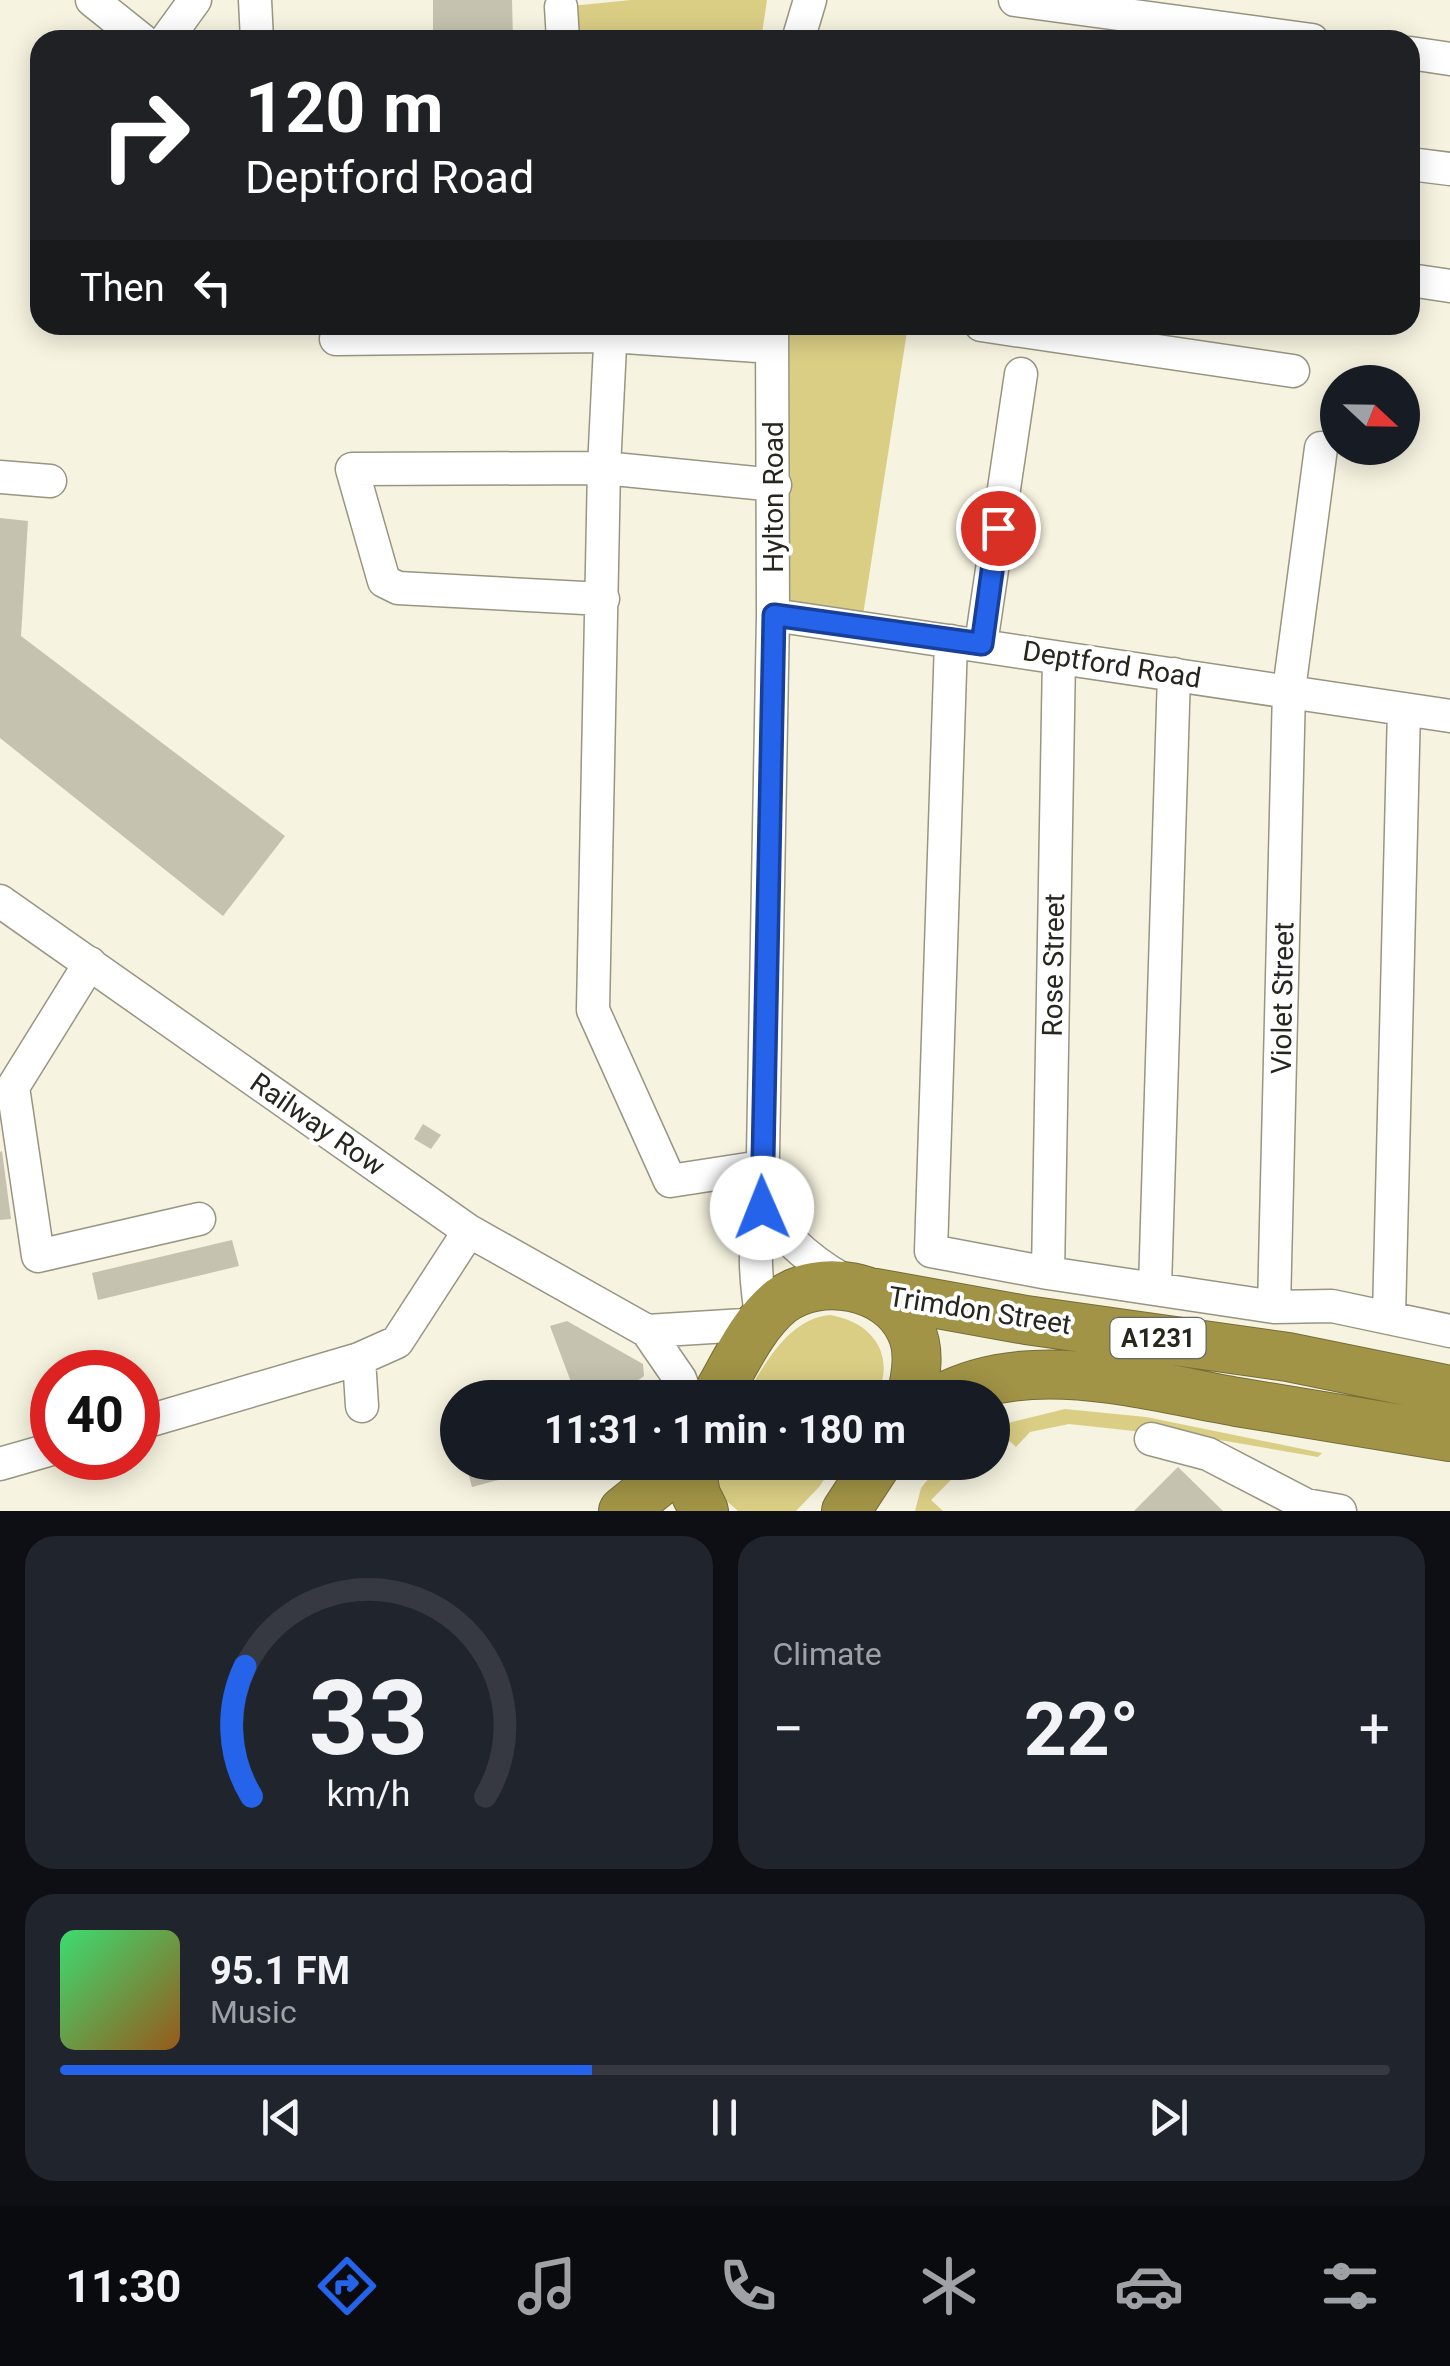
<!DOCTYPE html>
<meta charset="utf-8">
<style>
body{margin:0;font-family:Roboto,sans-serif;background:#20242c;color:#f1f3f6;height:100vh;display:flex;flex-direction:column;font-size:38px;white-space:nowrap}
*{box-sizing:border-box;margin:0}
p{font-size:32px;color:#9ea1a6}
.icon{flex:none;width:55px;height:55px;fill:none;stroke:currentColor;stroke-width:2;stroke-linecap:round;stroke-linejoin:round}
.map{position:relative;height:1511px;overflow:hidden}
.details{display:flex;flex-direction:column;gap:25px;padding:25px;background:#0d0f14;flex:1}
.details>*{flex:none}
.banner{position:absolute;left:30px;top:30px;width:1390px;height:305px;border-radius:30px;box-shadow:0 5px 25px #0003;background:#202124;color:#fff;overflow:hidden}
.needle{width:65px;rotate:112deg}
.fabs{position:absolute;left:1320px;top:365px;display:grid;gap:20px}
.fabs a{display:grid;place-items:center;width:100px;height:100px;border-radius:50%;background:#171b24;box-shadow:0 5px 25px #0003;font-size:50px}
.speed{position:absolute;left:30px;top:1350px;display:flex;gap:20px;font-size:50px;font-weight:700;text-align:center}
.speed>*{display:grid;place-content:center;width:130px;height:130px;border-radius:50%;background:#171b24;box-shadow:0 5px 25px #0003;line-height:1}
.speed .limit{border:15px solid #d22;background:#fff;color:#111}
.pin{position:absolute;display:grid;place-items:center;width:85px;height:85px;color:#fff;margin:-42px;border:5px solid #fff;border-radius:50%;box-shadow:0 2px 10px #0007}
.me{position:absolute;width:110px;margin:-55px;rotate:359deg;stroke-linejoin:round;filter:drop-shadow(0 0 8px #0008)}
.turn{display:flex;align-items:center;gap:35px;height:210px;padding:0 50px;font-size:45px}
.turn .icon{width:130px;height:130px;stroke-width:2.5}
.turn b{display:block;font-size:70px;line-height:85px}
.then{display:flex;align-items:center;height:95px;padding:0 50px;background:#0003;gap:20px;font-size:38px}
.big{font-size:75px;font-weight:700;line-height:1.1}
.details .tile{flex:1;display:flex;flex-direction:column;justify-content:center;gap:15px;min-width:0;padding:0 35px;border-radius:30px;background:#20242c}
.details .dial{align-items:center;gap:0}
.dial svg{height:260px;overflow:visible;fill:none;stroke:#363941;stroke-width:7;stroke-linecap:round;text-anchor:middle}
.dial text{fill:#f1f3f6;stroke:none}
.song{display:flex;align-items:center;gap:30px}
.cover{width:120px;height:120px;border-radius:15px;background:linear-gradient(135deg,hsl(140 70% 55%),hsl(30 70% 35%))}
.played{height:10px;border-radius:5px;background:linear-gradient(90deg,#2563eb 40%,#363941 40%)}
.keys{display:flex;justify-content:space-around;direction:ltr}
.heat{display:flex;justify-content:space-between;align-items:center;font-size:55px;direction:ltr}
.details .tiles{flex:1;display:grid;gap:25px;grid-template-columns:1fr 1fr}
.tile:last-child{grid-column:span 2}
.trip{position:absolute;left:440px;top:1380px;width:570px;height:100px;border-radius:50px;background:#171b24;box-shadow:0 5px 25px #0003;font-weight:700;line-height:100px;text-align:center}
.dock{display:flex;height:160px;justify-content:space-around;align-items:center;background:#090b0e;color:#9ea1a6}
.dock .icon{width:70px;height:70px}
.dock .current{color:#2563eb}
.dock b{font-size:45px;color:#f1f3f6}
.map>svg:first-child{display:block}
.green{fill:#dace85}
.building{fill:#c5c2b0}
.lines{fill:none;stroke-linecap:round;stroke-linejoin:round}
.minor-casing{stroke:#989583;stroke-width:35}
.highway-casing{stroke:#766d38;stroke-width:50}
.minor{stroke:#fff;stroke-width:32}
.highway{stroke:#a19446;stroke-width:48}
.route-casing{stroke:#184099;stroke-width:25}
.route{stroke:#2563eb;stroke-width:18}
.labels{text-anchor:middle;stroke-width:8;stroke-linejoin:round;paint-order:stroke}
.shield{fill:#fff;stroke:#676662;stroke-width:2.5}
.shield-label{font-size:25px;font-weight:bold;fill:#26251e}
.street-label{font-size:28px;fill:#26251e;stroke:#fff}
</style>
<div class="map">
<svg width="1450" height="1511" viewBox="0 0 1450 1511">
<rect width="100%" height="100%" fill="#f6f3e0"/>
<!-- green -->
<path class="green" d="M631,0H767L761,40H563L561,7Z
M772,325H908L861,628L773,615Z
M830,1315C873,1322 897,1356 876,1397H745C765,1364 788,1319 830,1315Z
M1065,1409L1146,1417L1322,1453L1318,1457L1226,1441L1069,1424L1030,1432L1016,1447L999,1431L993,1437L992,1427Z
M713,1463H836L819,1487L796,1511H738L721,1496Z
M941,1463H968L931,1500L943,1511H915L921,1488Z"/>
<!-- building -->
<path class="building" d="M433,0H512L513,40H433Z
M0,518L28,521L21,636L285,836L223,916L0,738Z
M423,1124L441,1135L431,1149L414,1139Z
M2,1151L11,1219L0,1220V1152Z
M232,1240L239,1266L98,1300L92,1273Z
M567,1321L643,1364L644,1376L614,1398H577L550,1326Z
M465,1462H498L502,1479L472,1487Z
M1178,1467L1223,1511H1134Z"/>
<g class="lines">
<defs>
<path id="minor" d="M92,0L142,40
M255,0L257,40
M1015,0L1312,40
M561,7L563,40
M166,40L195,0
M798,40L810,0
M1410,53L1450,59
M1410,164L1450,169
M1410,280L1450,286
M611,325L604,468L593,1010L670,1181L761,1167
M981,325L1293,371
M336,339L610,336L772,347
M0,477L50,481
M603,599L398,588L384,581L352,469L604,468L775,485
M773,615L1450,716
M951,641L931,1251L1048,1273L1274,1307L1332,1306L1450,1331
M981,644L1021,374
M0,901L469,1231L647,1331
M90,963L13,1087L38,1256L199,1219
M762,1208C787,1241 817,1267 853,1285
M1048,1273L1059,658
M1155,1287L1174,674
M1274,1307L1289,690L1321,448
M1389,1316L1404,709
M762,1322C756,1283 752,1247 762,1208L773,615L772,325
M359,1359L362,1406
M687,1398L680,1379L647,1331L760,1324
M138,1424L359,1359L397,1342L469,1231
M1151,1439L1208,1454L1306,1505L1340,1511
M0,1464L52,1449"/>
<path id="highway" d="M865,1291L1026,1320L1288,1357L1450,1390
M715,1398C734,1366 752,1324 781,1301C820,1272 889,1284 910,1329C921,1350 916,1375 911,1398
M942,1398C1031,1351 1145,1386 1237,1402C1308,1413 1379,1425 1450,1437
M690,1462L696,1495L704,1511
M623,1511L658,1483L676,1462
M846,1511L878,1462"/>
</defs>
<!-- minor casing -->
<use href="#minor" class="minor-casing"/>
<!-- highway casing -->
<use href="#highway" class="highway-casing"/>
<!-- minor -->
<use href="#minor" class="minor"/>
<!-- highway -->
<use href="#highway" class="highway"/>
</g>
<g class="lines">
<defs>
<path id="route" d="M762,1208L774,615L982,644L998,528"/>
</defs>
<!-- route casing -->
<use href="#route" class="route-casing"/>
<!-- route -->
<use href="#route" class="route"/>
</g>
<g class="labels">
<!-- shield labels -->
<rect class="shield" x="1110.5" y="1318" width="95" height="40" rx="8"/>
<g class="shield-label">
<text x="1158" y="1347">A1231</text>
</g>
<!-- street labels -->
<g class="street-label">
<text transform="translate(773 497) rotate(-90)" y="10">Hylton Road</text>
<text transform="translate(1112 664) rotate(9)" y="10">Deptford Road</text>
<text transform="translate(1053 965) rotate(-89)" y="10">Rose Street</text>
<text transform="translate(1282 998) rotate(-89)" y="10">Violet Street</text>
<text transform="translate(318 1124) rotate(35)" y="10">Railway Row</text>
<text transform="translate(980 1310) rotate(9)" y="10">Trimdon Street</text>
</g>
</g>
</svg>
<div class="fabs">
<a><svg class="needle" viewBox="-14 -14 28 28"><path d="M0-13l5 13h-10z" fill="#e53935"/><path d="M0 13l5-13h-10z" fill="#9ea1a6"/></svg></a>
</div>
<div class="speed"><div class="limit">40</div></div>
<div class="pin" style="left:998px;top:528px;background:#d93025"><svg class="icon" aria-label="arrive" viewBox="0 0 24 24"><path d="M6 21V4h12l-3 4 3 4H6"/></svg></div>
<svg class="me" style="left:762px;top:1208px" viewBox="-20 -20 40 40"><circle r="19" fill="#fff"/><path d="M0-13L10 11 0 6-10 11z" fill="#2563eb"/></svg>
<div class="trip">11:31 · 1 min · 180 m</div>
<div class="banner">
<div class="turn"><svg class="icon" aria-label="right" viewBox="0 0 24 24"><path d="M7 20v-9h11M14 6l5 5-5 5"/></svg><div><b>120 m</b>Deptford Road</div></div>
<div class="then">Then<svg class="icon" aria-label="left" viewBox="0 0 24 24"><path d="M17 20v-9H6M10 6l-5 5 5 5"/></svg></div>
</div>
</div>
<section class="details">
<div class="tiles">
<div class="tile dial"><svg viewBox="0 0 100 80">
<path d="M14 69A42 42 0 1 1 86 69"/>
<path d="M14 69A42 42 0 0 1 12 29" stroke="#2563eb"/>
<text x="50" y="56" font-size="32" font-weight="700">33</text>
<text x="50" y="72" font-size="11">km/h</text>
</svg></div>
<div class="tile"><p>Climate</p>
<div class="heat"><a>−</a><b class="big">22°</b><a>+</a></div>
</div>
<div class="tile">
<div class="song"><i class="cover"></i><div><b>95.1 FM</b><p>Music</p></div></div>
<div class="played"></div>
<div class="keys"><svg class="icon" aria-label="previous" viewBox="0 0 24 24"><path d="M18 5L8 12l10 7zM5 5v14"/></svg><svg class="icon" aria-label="pause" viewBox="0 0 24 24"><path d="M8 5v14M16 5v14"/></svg><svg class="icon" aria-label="next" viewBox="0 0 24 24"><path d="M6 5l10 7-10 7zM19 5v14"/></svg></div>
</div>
</div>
</section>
<nav class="dock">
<b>11:30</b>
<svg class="icon current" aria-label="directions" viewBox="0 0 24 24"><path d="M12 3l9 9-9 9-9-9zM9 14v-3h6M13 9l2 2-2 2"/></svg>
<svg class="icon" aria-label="music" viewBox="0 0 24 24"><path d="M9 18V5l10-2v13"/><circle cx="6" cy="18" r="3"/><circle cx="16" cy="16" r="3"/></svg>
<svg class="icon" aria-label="phone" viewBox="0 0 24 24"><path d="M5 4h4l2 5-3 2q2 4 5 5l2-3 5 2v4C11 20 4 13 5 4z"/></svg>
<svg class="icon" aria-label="climate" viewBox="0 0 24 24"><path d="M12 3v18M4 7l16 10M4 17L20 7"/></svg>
<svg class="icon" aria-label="car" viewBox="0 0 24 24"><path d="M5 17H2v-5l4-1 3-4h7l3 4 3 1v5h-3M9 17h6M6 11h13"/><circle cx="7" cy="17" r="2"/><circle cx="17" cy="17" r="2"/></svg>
<svg class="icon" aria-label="filters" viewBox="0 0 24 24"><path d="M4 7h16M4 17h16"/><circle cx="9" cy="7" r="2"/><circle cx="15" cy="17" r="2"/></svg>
</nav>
